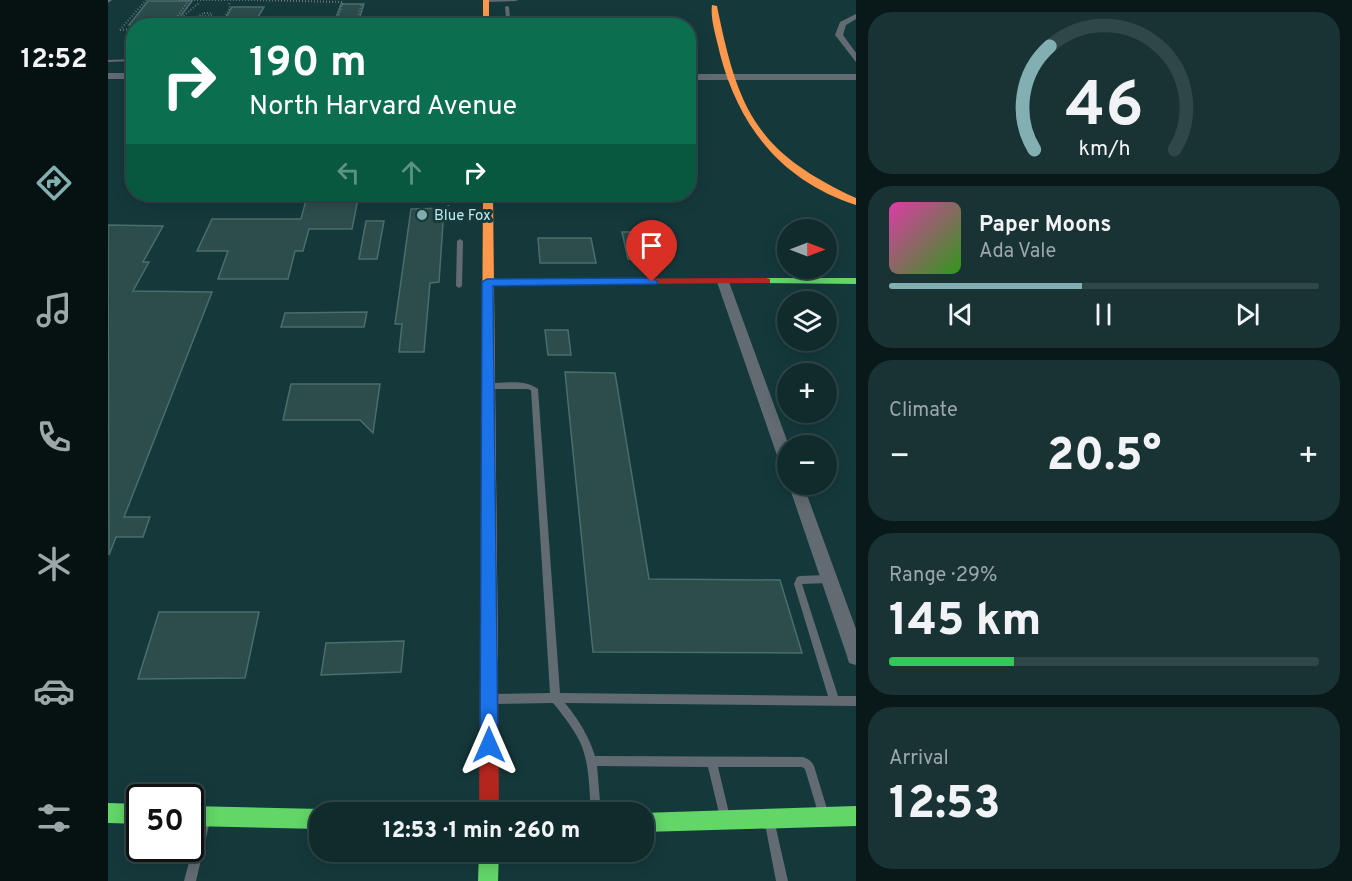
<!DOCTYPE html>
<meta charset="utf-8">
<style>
body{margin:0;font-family:Overpass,sans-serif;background:#193334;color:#f1f3f6;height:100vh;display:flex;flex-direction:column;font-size:22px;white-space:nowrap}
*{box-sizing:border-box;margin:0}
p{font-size:20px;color:#9ca7a9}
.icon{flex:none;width:33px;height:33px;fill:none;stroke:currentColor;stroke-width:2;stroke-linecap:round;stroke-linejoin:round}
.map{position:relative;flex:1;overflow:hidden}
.panel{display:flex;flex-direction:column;gap:12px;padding:12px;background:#091818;width:496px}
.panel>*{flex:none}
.banner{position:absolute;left:18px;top:18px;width:570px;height:183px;border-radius:24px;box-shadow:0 3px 15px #0003,0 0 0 2px #304748;background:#0b6e4f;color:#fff;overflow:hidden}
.needle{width:39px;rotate:90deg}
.fabs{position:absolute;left:669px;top:219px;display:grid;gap:12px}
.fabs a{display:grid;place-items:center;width:60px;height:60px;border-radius:50%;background:#102b2c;box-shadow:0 3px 15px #0003,0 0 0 2px #304748;font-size:30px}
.speed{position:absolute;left:18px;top:784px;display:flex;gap:12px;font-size:30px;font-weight:700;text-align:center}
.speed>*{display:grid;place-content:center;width:78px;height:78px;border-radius:50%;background:#102b2c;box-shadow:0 3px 15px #0003,0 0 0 2px #304748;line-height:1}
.speed .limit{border:3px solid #111;border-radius:9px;background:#fff;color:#111}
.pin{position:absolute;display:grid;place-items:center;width:51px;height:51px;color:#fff;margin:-62px -26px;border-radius:50% 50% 50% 0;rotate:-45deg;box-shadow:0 0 6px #0007}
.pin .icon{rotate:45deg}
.me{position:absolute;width:66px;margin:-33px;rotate:0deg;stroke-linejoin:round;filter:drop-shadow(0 0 4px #0008)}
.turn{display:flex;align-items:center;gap:21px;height:126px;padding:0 24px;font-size:27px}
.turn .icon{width:78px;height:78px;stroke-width:2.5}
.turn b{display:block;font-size:42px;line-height:51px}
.lanes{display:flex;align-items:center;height:57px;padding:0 24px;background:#0003;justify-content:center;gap:30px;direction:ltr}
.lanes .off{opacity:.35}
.big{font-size:45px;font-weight:800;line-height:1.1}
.panel .widget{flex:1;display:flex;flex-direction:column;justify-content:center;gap:9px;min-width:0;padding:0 21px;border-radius:24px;background:#193334}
.panel .dial{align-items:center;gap:0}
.dial svg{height:156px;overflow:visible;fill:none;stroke:#304748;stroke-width:7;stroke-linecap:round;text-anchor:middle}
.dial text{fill:#f1f3f6;stroke:none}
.song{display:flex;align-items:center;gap:18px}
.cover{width:72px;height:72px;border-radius:9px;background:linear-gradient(135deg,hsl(320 70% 55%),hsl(110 70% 35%))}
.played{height:6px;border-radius:3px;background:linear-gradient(90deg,#82afb1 45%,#304748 45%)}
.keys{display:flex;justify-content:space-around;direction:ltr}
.heat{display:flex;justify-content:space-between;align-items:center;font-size:33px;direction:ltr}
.charge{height:9px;border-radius:4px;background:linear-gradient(90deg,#34c759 29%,#304748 0)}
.trip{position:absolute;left:201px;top:802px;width:345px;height:60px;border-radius:24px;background:#102b2c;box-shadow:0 3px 15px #0003,0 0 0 2px #304748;font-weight:800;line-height:60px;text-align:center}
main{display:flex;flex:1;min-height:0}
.dock{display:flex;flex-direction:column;width:108px;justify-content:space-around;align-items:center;background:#061112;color:#9ca7a9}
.dock .icon{width:42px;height:42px}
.dock .selected{color:#82afb1}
.dock b{font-size:27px;color:#f1f3f6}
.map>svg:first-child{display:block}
.building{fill:#2c4d4c;stroke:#496e6b;stroke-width:1.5}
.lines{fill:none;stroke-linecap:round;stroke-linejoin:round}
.path{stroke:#667377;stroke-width:2;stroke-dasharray:1 2;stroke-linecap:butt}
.lane{fill:#626b72;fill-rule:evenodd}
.street{fill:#626b72;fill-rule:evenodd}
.fast{fill:#63d668;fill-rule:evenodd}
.slow{fill:#ff974d;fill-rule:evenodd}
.jam{fill:#b3261e;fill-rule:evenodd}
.route{fill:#1a73e8;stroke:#114b97;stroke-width:1.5}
.poi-dot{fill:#82afb1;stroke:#183a3c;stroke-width:2}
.labels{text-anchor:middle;stroke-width:6;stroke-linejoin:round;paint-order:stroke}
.far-poi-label{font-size:15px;fill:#bdeef0;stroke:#183a3c;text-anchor:start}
</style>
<main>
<nav class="dock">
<b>12:52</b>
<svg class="icon selected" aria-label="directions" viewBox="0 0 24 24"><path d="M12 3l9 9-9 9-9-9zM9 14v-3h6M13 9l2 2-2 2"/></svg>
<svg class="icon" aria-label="music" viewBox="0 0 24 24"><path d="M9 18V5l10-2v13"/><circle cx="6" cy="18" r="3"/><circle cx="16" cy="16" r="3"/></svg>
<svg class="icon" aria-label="phone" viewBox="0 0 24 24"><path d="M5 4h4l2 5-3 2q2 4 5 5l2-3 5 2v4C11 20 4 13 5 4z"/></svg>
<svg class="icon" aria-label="climate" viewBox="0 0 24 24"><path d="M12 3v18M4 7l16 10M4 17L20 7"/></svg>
<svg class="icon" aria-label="car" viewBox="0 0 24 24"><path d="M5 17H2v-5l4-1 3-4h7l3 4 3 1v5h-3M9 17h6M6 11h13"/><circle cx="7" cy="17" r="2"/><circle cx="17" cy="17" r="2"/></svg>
<svg class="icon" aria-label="filters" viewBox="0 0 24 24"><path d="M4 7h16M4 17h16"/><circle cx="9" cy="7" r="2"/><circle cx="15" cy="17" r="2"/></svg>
</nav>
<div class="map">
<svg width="748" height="881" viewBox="0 0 748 881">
<rect width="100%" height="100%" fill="#15393b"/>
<!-- building -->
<path class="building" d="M40,1H84L67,24L21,25Z
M233,4H256L249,26H225Z
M124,7H156L146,24H114Z
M214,194H251L244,229H201L195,251H187L180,279H110L120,251H89L104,219H193L198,200H212Z
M336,208L331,282L322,283L316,352H291L294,324H287L303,209Z
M258,221H276L269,259H251Z
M0,225L55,226L35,262H41L25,291L104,292L16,517H42L35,537H8L1,555Z
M514,232H542L549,259H520Z
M430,238H483L488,263H432Z
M259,312L256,327H173L177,313Z
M437,330H460L463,355H440Z
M457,372L507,373L541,579L672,580L694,653L485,652Z
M183,384H272L265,433L252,420H175Z
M51,612H151L137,678L30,679Z
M296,641L293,672L213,675L218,643Z"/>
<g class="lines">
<!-- path -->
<path class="path" d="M71,0H143
M143,0L235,2L227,26
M96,13H102L104,15L89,17Z
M63,26L80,1
M76,26L73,18L91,3
M108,26L113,23L122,8L121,2
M247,26L254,3
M12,30L38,0
M12,30L26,29
M340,212L341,199"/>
<!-- lane -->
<path class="lane" d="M0,0H4L0,3Z
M378,0H410L408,1L378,2L376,1Z
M399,6L401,7L402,18L459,20L492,16L494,17L459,22L378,20L376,19L378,18H398L397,7Z
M26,59V61L0,62V60Z
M352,239L355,241L354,286L351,288L348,286L349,241Z
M382,383C397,383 418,379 430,389L452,693L720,696L686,584L689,577L692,576L720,575L723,576L724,579L723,582L720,583L694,584L730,696H748V706L457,703C470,719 481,736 487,756L695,757C700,759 704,761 706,766L720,812L719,816L715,817L711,816L697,769L694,767H610L621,813L620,817L616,818L612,817L611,813L600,767L489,766L493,813H483C481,790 482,764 472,742C465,728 455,715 445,703L384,704L381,702L379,699L381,696L384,694L442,693L423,390L419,389H382L378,386Z
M97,816L101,817L102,821L88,881H76L92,821L93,817Z
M662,819L666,820L667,824L680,881H668L657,824L658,820Z"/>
<!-- street -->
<path class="street" d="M748,14V19L738,25L735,35L748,53V62L727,35L732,22Z
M0,73H26V79H0Z
M580,74H748V80H580Z
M615,278L621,282L681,446L680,470L675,468L672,464L609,282Z
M680,483L695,484L748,629V665L741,663L739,656Z"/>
<!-- fast -->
<path class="fast" d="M658,278H748V284L654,283V279Z
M0,803L32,804V824L0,823Z
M82,806L212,809L219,813H212V829L82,826Z
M748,806V826L536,832L534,813Z
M371,852H391L390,881H370Z"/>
<!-- slow -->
<path class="slow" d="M375,0H381V26H375Z
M604,5L609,6C630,110 648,152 748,198V205C674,181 631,127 612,54C609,39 602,20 604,5Z
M375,194H385L390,660L387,666L381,668L375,666L372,660Z"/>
<!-- jam -->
<path class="jam" d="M658,278L662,279V283L379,285L374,282L379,279Z
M381,652L387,654L390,660L391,813H371L372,660L375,654Z"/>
</g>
<!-- route -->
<path class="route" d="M544,278L550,282L548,284L385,286L390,745L387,751L381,754L374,751L372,745L374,282L379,279Z"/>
<!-- markers -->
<circle class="poi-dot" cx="314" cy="215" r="6"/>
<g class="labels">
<!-- far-poi labels -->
<g class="far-poi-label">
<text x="326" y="220">Blue Fox</text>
</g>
</g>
</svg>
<div class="fabs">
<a><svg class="needle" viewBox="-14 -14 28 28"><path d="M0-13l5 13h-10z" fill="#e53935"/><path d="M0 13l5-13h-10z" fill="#9ca7a9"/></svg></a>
<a><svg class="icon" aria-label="layers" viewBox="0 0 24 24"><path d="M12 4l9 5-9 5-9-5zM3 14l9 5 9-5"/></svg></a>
<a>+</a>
<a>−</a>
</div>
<div class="speed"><div class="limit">50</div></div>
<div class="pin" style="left:544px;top:282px;background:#d93025"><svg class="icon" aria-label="arrive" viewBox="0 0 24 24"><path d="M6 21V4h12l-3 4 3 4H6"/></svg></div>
<svg class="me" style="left:381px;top:745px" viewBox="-20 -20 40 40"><path d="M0-17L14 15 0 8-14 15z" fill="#1a73e8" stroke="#fff" stroke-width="4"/></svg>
<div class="trip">12:53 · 1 min · 260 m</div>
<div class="banner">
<div class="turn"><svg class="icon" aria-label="right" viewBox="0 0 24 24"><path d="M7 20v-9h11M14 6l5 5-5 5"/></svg><div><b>190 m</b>North Harvard Avenue</div></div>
<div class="lanes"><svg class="icon off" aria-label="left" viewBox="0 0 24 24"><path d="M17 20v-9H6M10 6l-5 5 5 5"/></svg><svg class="icon off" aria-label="ahead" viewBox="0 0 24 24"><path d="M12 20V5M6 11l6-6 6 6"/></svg><svg class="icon" aria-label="right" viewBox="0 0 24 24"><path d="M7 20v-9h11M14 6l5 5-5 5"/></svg></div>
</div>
</div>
<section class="panel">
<div class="widget dial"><svg viewBox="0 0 100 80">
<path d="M14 69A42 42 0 1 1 86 69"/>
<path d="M14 69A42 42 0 0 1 22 16" stroke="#82afb1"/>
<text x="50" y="56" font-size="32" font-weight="700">46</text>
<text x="50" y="72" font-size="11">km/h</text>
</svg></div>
<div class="widget">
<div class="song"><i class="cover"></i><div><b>Paper Moons</b><p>Ada Vale</p></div></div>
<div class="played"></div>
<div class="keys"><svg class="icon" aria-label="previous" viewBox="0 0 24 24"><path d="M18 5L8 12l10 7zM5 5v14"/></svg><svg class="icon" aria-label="pause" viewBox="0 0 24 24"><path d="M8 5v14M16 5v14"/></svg><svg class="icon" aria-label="next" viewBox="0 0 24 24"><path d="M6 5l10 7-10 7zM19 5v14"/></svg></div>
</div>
<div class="widget"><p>Climate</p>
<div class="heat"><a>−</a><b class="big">20.5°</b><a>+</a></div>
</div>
<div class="widget"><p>Range · 29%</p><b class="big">145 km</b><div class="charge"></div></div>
<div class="widget"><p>Arrival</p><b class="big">12:53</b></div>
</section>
</main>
